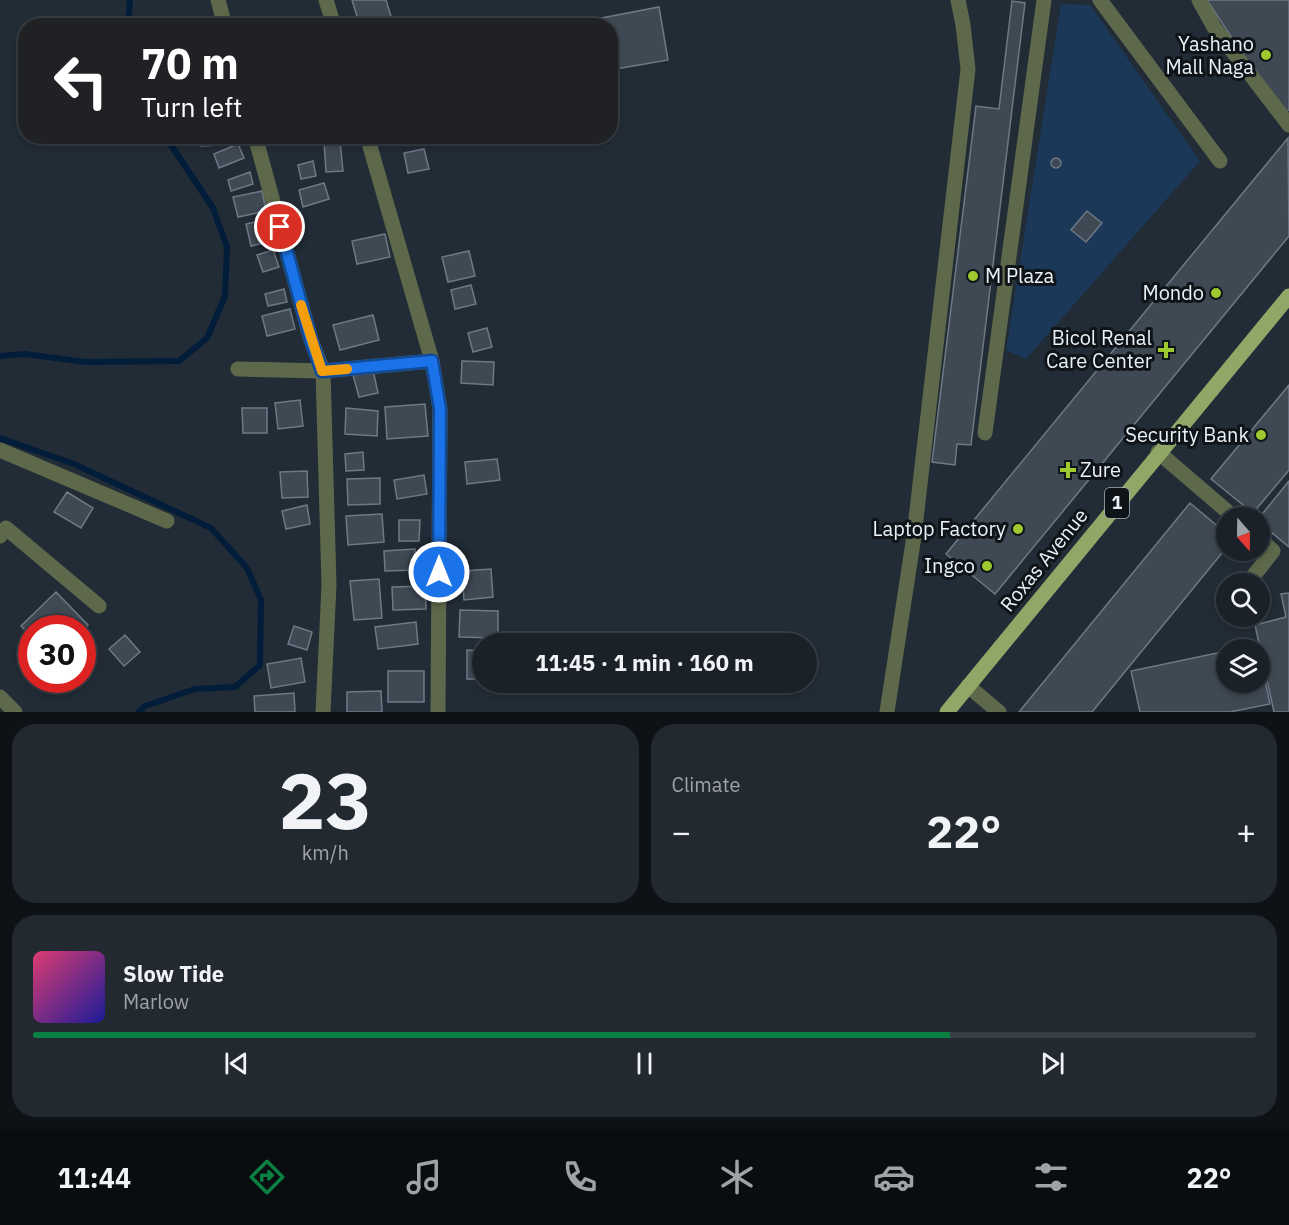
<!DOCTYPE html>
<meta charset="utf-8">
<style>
body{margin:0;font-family:"IBM Plex Sans",sans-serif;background:#232930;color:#f1f3f6;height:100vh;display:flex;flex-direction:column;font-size:22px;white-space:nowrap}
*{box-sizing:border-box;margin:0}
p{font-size:20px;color:#9fa3a8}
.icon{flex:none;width:33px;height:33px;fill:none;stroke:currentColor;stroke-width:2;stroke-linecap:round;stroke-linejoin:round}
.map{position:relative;height:712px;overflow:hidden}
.drawer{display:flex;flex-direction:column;gap:12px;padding:12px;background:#0e1216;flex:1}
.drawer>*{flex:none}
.banner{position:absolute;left:18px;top:18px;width:600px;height:126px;border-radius:24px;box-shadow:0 3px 9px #0003,0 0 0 2px #383e45;background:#202124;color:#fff;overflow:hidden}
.needle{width:39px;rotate:160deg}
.fabs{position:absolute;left:1216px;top:507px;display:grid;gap:12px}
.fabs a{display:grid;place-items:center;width:54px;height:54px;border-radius:50%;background:#1a2128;box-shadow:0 3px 9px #0003,0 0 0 2px #383e45;font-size:30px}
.speed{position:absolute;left:18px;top:615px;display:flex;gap:12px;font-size:30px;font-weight:700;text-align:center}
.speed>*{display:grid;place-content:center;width:78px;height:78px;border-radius:50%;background:#1a2128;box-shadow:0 3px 9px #0003,0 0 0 2px #383e45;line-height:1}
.speed .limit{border:9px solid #d22;background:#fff;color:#111}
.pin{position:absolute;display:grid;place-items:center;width:51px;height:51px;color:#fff;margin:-26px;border:3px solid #fff;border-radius:50%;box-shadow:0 2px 6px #0007}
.me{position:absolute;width:66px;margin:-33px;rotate:0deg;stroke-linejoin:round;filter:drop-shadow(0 0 4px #0008)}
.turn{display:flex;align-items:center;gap:21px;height:126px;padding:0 24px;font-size:27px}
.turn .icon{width:78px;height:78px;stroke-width:2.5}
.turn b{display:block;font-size:42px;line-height:51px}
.big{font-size:45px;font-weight:700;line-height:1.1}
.drawer .tile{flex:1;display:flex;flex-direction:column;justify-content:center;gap:9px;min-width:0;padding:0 21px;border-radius:24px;background:#232930}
.drawer .dial{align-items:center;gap:0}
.dial b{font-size:78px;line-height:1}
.song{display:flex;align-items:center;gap:18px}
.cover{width:72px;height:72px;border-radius:9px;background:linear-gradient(135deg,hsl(340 70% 55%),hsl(240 70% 35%))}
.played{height:6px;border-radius:3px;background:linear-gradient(90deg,#0b8043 75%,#383e45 75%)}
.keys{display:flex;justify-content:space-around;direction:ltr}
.heat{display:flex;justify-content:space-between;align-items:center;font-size:33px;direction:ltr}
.drawer .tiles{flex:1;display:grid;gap:12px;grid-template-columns:1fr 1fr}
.tile:last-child{grid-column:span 2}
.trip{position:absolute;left:472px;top:633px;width:345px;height:60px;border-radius:30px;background:#1a2128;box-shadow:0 3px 9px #0003,0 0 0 2px #383e45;font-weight:700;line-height:60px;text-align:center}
.dock{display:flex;height:96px;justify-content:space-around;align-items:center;background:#0a0d10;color:#9fa3a8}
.dock .icon{width:42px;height:42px}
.dock .on{color:#0b8043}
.dock b{font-size:27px;color:#f1f3f6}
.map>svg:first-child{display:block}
.green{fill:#1b3858}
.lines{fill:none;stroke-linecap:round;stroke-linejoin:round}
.stream{stroke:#011d39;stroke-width:6}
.building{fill:#3f4954;stroke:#6e7986;stroke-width:1.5}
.minor{stroke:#5e694b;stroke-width:15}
.major{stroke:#90a768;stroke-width:15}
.route-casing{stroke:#114b97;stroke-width:15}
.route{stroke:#1a73e8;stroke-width:10}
.slow{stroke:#f59e0b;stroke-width:10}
.poi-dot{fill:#9eca2f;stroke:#0f1418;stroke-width:2}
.labels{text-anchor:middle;stroke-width:6;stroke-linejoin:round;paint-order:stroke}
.shield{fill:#0f1418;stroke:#a8afb5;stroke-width:1.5}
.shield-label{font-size:18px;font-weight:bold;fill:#eaf1f8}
.poi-label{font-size:20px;fill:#eaf1f8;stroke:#0f1418;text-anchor:end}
.street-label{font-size:20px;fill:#eaf1f8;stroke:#0f1418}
</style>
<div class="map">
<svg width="1289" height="712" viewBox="0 0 1289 712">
<rect width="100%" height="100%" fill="#222c36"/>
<!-- green -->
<path class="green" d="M1061,4L1090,5L1200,161L1026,359L1006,350Z"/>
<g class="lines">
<!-- stream -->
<path class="stream" d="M128,26L130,0
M0,356L25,354L85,362L179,361L207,338L225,296L227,247L213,208L165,136
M0,438L74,464L211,528L247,568L261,600L260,665L235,687L195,689L145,706L139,712"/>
</g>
<!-- building -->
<path class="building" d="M352,0H386L394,26H360Z
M1207,0H1289V110L1282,114Z
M1012,1L1025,3L971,445L957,444L955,465L932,462L976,106L999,109Z
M659,7L668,60L610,70V26H560Z
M200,136H219V145L201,146Z
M1288,138L1289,236L995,594L946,554Z
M340,141L343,171L326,172L324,142Z
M238,144L244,158L219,168L214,154Z
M424,149L429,169L408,173L404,153Z
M1051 163a5 5 0 1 1 10 0a5 5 0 1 1-10 0Z
M313,161L316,176L301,179L298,165Z
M250,172L253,184L231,191L228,180Z
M324,183L329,199L303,207L299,190Z
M262,191L266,211L238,217L233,197Z
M1087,211L1102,223L1086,242L1071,230Z
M268,219L273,241L251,246L246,224Z
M385,234L390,257L357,264L352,241Z
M273,250L279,267L263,272L257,255Z
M469,251L475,276L448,282L442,257Z
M471,285L476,304L455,309L451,290Z
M284,289L287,302L268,306L265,294Z
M290,309L295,329L267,336L262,316Z
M373,315L379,340L340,350L333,325Z
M487,328L492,347L473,352L468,333Z
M462,361L494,362L493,385L461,383Z
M373,370L378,393L359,397L353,375Z
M1289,385V470L1253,513L1211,479Z
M300,400L303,426L278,429L275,403Z
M425,404L428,436L387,439L385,407Z
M242,408H267V433H243Z
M346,408L378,411L377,436L345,434Z
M363,452L364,470L346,471L345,454Z
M497,459L500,480L467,484L465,462Z
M307,471L308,497L282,498L280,472Z
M424,475L427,494L397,499L394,480Z
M380,478V504L348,505L347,479Z
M1289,481V547L1260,523L1259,518Z
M67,492L93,508L81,528L54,512Z
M1190,503L1227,534V547L1092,712H1019Z
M307,505L310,524L286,529L282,511Z
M382,514L384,542L348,545L346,516Z
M399,520H420L419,541H399Z
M415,549L416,570L385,571L384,551Z
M491,569L493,597L464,600L462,571Z
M379,579L382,618L354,620L350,581Z
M425,586L426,609L393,610L392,587Z
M56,592L88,625L82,631V628H32V637L21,626Z
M1289,593V712H1274L1255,625L1286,617L1281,594Z
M460,610L498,611V638L459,637Z
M416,622L418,644L378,649L375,627Z
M294,626L312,632L307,650L288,644Z
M125,635L140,652L124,666L109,649Z
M82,641L97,654L82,669Z
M467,650L483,651V679H467Z
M1227,651V682H1260V657L1270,704L1230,712H1140L1131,671Z
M301,658L305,682L271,688L267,664Z
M388,671H424V702H388Z
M381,691L382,712H347V692Z
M294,693L295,712H255L254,696Z"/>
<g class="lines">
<!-- minor -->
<path class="minor" d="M218,0L225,26
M326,0L334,26
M1100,0L1220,161
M1199,0L1214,27L1289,125
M255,136L311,340L323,371L329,585L323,712
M367,136L432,361L440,409L438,712
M238,369L323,371L432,361
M985,433L1044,0
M0,450L167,521
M1158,452L1235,518
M0,536L6,528L99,606
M1247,584L1273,551L1260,539
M968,686L999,712
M0,697L15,712
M887,712L914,536L968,69L963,25L958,0"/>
<!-- major -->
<path class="major" d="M947,712L1289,296"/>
</g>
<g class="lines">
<defs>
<path id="route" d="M280,227L311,340L322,371L432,361L440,409L439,572"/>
</defs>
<!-- route casing -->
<use href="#route" class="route-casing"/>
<!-- route -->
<use href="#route" class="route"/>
<!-- slow -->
<path class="slow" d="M301,305L322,371L347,369"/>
</g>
<!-- markers -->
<g class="poi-dot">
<circle cx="1266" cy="55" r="6"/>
<circle cx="973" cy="276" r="6"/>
<circle cx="1216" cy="293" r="6"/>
<path d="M1163 341h6v6h6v6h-6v6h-6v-6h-6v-6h6z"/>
<circle cx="1261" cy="435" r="6"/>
<path d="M1065 461h6v6h6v6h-6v6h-6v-6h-6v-6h6z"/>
<circle cx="1018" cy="529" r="6"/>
<circle cx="987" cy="566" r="6"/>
</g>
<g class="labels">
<!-- shield labels -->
<rect class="shield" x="1105" y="488" width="24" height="30" rx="4.5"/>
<g class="shield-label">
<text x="1117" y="509">1</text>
</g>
<!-- poi labels -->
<g class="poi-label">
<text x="1254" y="51">Yashano<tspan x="1254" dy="23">Mall Naga</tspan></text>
<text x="985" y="283" text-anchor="start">M Plaza</text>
<text x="1204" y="300">Mondo</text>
<text x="1152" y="345">Bicol Renal<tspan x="1152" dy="23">Care Center</tspan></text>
<text x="1249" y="442">Security Bank</text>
<text x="1080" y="477" text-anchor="start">Zure</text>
<text x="1006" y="536">Laptop Factory</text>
<text x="975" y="573">Ingco</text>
</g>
<!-- street labels -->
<g class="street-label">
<text transform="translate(1044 560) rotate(-51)" y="7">Roxas Avenue</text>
</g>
</g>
</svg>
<div class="fabs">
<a><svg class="needle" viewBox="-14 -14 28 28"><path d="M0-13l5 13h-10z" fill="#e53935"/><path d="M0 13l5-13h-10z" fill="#9fa3a8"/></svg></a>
<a><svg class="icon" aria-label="search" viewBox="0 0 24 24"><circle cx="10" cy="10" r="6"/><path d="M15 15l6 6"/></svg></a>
<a><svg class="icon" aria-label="layers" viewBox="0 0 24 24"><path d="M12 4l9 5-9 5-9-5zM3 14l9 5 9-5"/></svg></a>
</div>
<div class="speed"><div class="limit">30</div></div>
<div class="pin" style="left:280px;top:227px;background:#d93025"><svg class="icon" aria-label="arrive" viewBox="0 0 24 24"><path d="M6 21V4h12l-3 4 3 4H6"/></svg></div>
<svg class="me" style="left:439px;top:572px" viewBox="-20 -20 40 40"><circle r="17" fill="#1a73e8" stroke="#fff" stroke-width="3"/><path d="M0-11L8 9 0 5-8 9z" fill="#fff"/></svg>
<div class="trip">11:45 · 1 min · 160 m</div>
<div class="banner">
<div class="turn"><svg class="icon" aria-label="left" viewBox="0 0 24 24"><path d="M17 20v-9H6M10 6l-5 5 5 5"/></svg><div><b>70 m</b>Turn left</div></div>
</div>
</div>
<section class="drawer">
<div class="tiles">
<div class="tile dial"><b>23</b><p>km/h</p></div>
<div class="tile"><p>Climate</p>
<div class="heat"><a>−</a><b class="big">22°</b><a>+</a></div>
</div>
<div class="tile">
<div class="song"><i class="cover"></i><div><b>Slow Tide</b><p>Marlow</p></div></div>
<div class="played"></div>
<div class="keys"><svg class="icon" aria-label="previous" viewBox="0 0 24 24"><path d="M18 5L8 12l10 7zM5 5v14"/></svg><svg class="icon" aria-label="pause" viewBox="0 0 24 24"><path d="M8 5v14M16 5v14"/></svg><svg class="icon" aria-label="next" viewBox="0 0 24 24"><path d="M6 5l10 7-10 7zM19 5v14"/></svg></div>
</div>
</div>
</section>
<nav class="dock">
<b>11:44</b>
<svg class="icon on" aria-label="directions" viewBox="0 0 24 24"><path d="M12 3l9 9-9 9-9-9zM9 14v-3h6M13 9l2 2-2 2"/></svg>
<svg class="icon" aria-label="music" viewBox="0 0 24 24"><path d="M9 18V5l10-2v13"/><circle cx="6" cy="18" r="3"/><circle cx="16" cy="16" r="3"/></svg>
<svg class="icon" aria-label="phone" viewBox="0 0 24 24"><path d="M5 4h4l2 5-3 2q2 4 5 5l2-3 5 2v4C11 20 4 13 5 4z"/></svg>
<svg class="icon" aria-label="climate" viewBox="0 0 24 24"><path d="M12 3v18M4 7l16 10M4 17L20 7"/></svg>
<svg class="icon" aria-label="car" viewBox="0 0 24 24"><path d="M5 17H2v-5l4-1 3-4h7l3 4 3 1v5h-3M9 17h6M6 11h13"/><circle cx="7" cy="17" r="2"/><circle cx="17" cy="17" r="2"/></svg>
<svg class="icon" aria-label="filters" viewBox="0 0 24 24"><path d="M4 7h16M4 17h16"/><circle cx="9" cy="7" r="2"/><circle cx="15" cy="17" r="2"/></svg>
<b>22°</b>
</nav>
